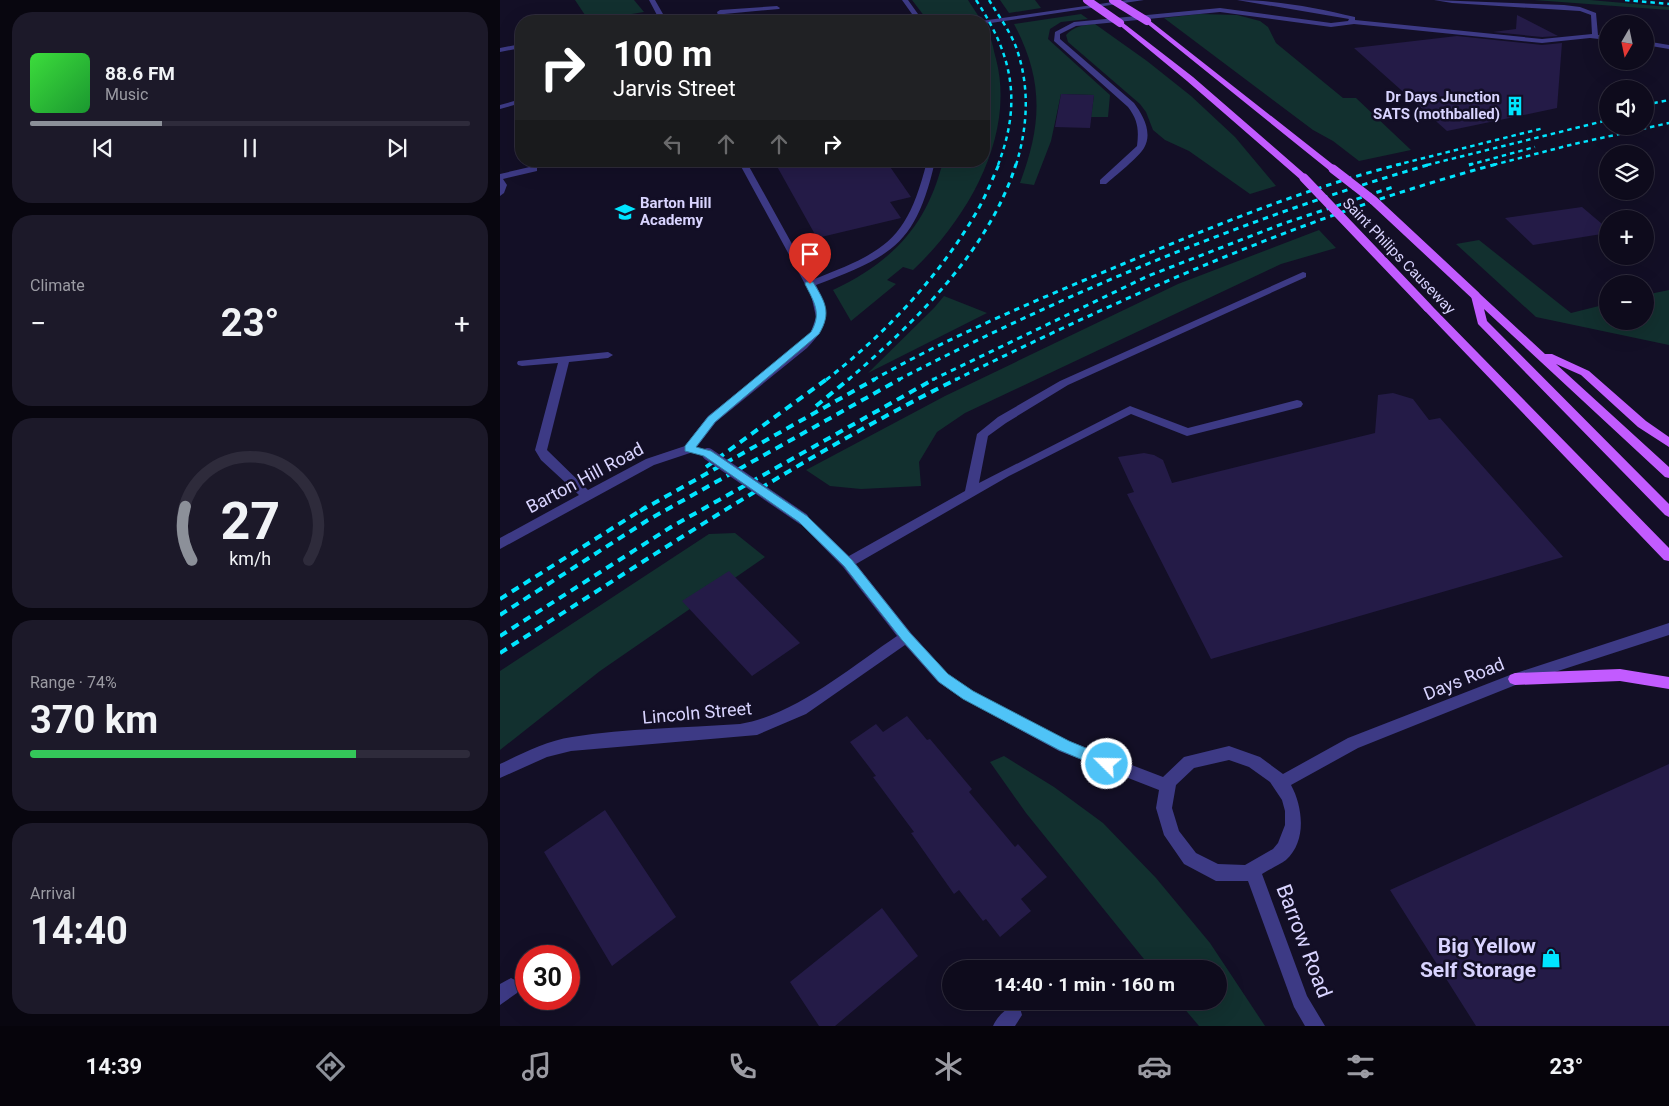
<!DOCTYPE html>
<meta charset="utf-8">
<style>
body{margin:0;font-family:Roboto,sans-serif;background:#1c1929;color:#f1f3f6;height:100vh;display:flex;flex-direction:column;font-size:19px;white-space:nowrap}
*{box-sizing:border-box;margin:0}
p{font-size:16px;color:#9b9ba3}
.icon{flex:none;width:28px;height:28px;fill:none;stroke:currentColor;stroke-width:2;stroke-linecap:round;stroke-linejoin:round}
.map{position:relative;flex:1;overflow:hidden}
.panel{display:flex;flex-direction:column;gap:12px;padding:12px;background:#08060f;width:500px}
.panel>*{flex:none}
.top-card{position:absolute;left:15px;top:15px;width:475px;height:152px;border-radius:20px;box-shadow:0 5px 20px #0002,0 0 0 1px #2e2b3b;background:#202124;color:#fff;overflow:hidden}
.needle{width:32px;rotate:189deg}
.tools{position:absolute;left:1099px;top:15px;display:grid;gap:10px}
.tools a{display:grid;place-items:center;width:55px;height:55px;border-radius:50%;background:#0e0b1c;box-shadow:0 5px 20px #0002,0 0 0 1px #2e2b3b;font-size:25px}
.speed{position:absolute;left:15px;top:945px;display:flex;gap:10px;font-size:25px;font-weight:700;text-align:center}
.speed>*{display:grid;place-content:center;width:65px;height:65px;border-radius:50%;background:#0e0b1c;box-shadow:0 5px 20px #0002,0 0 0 1px #2e2b3b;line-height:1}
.speed .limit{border:8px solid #d22;background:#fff;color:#111}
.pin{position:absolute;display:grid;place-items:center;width:42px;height:42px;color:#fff;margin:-51px -21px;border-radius:50% 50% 50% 0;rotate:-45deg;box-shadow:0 0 5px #0007}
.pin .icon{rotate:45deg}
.me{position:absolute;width:55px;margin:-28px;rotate:293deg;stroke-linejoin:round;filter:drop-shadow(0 0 4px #0008)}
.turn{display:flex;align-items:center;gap:18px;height:105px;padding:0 15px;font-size:22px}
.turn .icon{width:65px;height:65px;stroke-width:2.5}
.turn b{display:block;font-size:35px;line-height:42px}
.lanes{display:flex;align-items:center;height:48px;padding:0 15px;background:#0003;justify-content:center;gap:25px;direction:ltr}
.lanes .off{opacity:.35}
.big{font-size:38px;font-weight:700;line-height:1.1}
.panel .widget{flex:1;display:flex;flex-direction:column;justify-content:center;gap:8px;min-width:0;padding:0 18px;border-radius:20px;background:#1c1929}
.panel .dial{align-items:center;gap:0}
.dial svg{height:130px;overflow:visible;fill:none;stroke:#2e2b3b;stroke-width:7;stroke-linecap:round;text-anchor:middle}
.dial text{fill:#f1f3f6;stroke:none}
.song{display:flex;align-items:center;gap:15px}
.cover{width:60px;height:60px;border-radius:8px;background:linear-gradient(135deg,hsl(120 70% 55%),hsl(130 70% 35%))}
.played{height:5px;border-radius:2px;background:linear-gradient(90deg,#8c9099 30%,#2e2b3b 30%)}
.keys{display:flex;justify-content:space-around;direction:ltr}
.heat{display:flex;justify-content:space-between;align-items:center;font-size:28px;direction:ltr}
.charge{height:8px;border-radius:4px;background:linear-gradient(90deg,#34c759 74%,#2e2b3b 0)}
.trip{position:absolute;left:442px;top:960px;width:285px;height:50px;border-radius:25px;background:#0e0b1c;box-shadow:0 5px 20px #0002,0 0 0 1px #2e2b3b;font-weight:700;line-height:50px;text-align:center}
.tabs{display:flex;height:80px;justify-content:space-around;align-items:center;background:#06040b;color:#9b9ba3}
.tabs .icon{width:35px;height:35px}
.tabs .active{color:#8c9099}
.tabs b{font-size:22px;color:#f1f3f6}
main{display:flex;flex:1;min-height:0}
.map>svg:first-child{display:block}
.green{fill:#12302f}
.building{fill:#241b47}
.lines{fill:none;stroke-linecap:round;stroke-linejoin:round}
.minor{fill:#3d3a85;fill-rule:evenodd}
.major{fill:#c25bff;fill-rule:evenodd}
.rail-far2{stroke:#00e5ff;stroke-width:2.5;stroke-dasharray:4.5 4;stroke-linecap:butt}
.rail-far1{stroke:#00e5ff;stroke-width:3;stroke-dasharray:5.5 5;stroke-linecap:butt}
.rail{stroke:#00e5ff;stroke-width:4;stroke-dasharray:8 6;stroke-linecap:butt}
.minor-bridge{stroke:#3d3a85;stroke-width:12}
.major-bridge-far1{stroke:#c25bff;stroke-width:8}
.major-bridge{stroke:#c25bff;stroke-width:9}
.route{fill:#4fc3f7;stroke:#337fa1}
.labels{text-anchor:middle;stroke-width:5;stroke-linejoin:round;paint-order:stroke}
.far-poi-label{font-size:15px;font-weight:bold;fill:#d9d4ff;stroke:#130f26;text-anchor:end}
.far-street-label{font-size:15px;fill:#d9d4ff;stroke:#130f26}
.street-label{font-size:18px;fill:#d9d4ff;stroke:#130f26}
.near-street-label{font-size:21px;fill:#d9d4ff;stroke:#130f26}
.near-poi-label{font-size:21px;font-weight:bold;fill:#d9d4ff;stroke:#130f26;text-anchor:end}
</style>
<main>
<section class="panel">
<div class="widget">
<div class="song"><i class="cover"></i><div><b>88.6 FM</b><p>Music</p></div></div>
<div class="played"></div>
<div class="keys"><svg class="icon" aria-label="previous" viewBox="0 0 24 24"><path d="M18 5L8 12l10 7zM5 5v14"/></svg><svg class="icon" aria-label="pause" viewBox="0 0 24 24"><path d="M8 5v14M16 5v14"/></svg><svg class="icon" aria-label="next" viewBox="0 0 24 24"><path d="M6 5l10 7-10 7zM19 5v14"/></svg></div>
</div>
<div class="widget"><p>Climate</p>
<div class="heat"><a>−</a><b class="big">23°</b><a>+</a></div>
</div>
<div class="widget dial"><svg viewBox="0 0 100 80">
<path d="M14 69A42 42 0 1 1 86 69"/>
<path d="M14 69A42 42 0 0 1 10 36" stroke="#8c9099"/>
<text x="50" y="56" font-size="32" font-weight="700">27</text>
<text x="50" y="72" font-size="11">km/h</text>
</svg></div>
<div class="widget"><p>Range · 74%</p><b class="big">370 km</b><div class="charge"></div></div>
<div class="widget"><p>Arrival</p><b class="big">14:40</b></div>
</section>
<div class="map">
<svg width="1169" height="1026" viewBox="0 0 1169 1026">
<rect width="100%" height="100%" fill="#130f26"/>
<!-- green -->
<path class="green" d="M75,0H134L144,12L89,21Z
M412,0H468L479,17L451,21H428Z
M500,0H535L541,8L509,13Z
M1034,0H1090L1169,7V10Z
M581,14L588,19L561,22L550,29L548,39L610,95L608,117H591L594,95L561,94L551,141L534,185L520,183C542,124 544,81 514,24Z
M700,14L737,15L760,21L768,27L776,43L843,98H856L911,150L859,161L833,141L813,130L664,18Z
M595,24L647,61L691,96L735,137L776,186L750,194L689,151L665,140L653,130L646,112L640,104L568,42L566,35C574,26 584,25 595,24Z
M484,29C492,34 493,49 496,59C516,136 467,219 413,270L403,267L387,280L396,284L351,321L333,290C392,262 427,226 443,161H484Z
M819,230L836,248L781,264L465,413L437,432L419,462L421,486L361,489L330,486L306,470L445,396L678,284Z
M979,240L1071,313L1107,304L1108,321H1145V295L1169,290V345L1036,317L956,244Z
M444,296L487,313L368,373L434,308Z
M235,533L265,557L100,671L0,750V671L209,534Z
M504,756L554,787L603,823L656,878L710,943L765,1026H699L678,1001H719V969H652L526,813L490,762Z"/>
<!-- building -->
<path class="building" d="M1017,15L1058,36L1042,37L993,32L1016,29Z
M957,36L1042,45L1062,43L1057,108L947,131L854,48Z
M561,94L594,95L590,128L555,127Z
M274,161H386L411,197L390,202L401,218L317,238Z
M1082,207L1108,229V233L1033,245L1005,218Z
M893,393L913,399L929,420L940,418L1063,557L711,659L627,494L634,492L618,457L644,453L654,455L663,460L672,483L875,433L878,395Z
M229,571L300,643L252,676L182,601Z
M407,716L427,740L430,739L472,789L469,792L515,847L518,844L547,877L521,899L531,911L500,937L486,919L483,921L459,890L454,894L411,833L414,832L373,777L376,776L350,742L376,724L383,732Z
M1169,764V1026H976L890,890Z
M105,810L176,917L112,966L44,852Z
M382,908L418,956L335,1026H319L290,982Z"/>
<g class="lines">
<!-- minor -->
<path class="minor" d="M149,0H155L167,21H145L158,17Z
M402,0H408L423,21H417Z
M627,0H644L484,24V21H481Z
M737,0C776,0 817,8 855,17V20L1042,39L1092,34L1091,15L1080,11L952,3L934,0L1064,5L1080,7L1096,13L1098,35L1108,36V40L1090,38L1042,43L854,24L831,27L720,12L576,26L560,34V39L634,103C643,115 653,133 644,148C639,157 615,176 606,184H600V180L637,146C639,130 638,120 628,107L554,41L555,32L574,22L720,8L831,23L848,21L849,19Z
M277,6L280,8L279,9L224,14L226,21H220L217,12L220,10Z
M1145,41L1169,45V49L1145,45Z
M21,44V48L0,52V48Z
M21,99V103L0,109V105Z
M238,161H246L312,280C386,251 407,241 427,161H435C416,245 392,256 316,285C331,314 329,325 307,348L216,422L193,452L154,465L0,549V538L79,495L41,460L35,450L58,363L22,366L18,365L17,363L18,361L108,352L113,355L108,358L69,362L47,450L88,490L146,459L185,446L208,416L299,344L311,332L316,317L311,295Z
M34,166L37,167V171L3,179L7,185L4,193L0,196V174Z
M803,272L806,273V277L568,385L506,423L488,436L479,483L630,406L688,428L797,400L801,401L803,404L801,407L687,436L631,414L509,476L356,564L411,633L448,674L473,691L569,741L663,777L684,757L729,746L760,757L783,774L848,738L1010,675L1169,623V635L1018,684L858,748L791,785C803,807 807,841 786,860C779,865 770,869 762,874L807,996L825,1026H805L794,1007L748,881H716L684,864L664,835L656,808L659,790L559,751L463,699L438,682L405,645L306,714L257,735L71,751L47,757L0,778V764C23,753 46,741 72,737C127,728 184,728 240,724C295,715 351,667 397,636L343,567L299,522L297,519L299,516H307L349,556L465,491L477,434L498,417L560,381ZM729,760L749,767L770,782L782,800L785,811V825L778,843L773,849L745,865L718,864L696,853L679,831L672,808L676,785L694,768Z
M11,978L17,981L20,987L17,993L0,1005V984Z
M513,1006L520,1008L522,1015L515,1026H493C497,1017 504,1010 513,1006Z"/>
<!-- major -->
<path class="major" d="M645,20H649L836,167V171H830L645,22Z
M618,22H622L693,77L807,176V180H801L687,81L618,24Z
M976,293L980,294L1045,354H1052L1089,371L1146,421L1169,437V447L1138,427L1081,375L1056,364L1169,467V478L1165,477L984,309L987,321L1169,504V517L1165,515L978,324L971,296Z
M928,305L932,306L1169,548V561L1164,560L924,310L923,308Z
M1120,669L1169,677V689L1120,681L1015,685L1010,683L1008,679L1010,675L1015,673Z"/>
<!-- rail-far2 -->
<path class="rail-far2" d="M476,0C513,56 522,102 498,165
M489,0C498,15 510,31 516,47C530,86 528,126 516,165
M1125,0L1169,4
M1145,105L1169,100
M896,165L1044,128
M927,165L1108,120
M969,165L1035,147
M993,165L1074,144L1169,123"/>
<!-- rail-far1 -->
<path class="rail-far1" d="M969,165L972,164
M326,380C385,334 438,278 476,213C485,198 492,180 499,164
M348,380C415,322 489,251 516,164
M373,380C453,335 539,299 623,264C714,226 806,188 901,164
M398,380C568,292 746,218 931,164
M432,380L648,276L782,224L893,187
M455,380C629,294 809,214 997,164"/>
<!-- rail -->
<path class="rail" d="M316,406L349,379
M206,467L327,379
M140,511L375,379
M0,599L146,507
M0,615L148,520L400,379
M0,636L171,527L434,379
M0,653C150,558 298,458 457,379"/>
<!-- minor-bridge -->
<path class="minor-bridge" d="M208,454L303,519"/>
<!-- major-bridge-far1 -->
<path class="major-bridge-far1" d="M587,0L620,23
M613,0L647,21"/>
<!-- major-bridge -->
<path class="major-bridge" d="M833,169L873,200L976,296
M804,178L928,308"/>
</g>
<!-- route -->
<path class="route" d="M306,282H313C325,302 332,312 319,334L215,422L196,447L211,451L307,516L352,560L410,633L448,674L473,691L569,741L612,759L614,764L612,769L607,770L559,750L463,699L439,682L402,640L344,566L299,522L204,456L185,451V446L208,417L311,332C322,313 314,302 305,284Z"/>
<!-- icons -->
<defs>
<symbol id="building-bare" viewBox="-9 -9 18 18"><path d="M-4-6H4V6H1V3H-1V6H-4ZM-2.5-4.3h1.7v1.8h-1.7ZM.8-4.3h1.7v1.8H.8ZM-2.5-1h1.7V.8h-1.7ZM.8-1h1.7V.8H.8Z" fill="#00e5ff" stroke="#130f26" stroke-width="2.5" paint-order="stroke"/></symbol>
<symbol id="school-bare" viewBox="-9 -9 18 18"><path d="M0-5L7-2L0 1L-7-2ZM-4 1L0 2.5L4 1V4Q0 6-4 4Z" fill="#00e5ff" stroke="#130f26" stroke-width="2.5" paint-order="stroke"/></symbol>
<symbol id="shop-bare" viewBox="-9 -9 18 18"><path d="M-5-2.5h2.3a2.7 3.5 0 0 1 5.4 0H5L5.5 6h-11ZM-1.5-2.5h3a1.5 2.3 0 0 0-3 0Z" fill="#00e5ff" stroke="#130f26" stroke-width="2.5" paint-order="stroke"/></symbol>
</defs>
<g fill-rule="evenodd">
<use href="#building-bare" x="1001" y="92" width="28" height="28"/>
<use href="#school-bare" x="111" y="198" width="28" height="28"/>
<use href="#shop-bare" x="1037" y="944" width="28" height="28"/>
</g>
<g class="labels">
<!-- far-poi labels -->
<g class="far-poi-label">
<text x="1000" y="102">Dr Days Junction<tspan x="1000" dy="17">SATS (mothballed)</tspan></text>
<text x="140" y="208" text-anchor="start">Barton Hill<tspan x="140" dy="17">Academy</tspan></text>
</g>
<!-- far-street labels -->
<g class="far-street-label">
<text transform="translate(899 256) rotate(46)" y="5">Saint Philips Causeway</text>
</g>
<!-- street labels -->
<g class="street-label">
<text transform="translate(85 478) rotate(-28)" y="6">Barton Hill Road</text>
<text transform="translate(964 679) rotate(-22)" y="6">Days Road</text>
<text transform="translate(197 713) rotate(-5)" y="6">Lincoln Street</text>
</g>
<!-- near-street labels -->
<g class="near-street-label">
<text transform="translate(804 941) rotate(69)" y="7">Barrow Road</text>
</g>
<!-- near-poi labels -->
<g class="near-poi-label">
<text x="1036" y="953">Big Yellow<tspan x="1036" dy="24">Self Storage</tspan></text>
</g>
</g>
</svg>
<div class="tools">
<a><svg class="needle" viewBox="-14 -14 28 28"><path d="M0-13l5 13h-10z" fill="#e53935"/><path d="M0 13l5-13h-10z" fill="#9b9ba3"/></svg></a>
<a><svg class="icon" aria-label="sound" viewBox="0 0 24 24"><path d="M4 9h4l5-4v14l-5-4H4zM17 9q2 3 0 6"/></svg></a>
<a><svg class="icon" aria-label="layers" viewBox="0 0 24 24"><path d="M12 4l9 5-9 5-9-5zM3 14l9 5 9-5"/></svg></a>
<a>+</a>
<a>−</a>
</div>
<div class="speed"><div class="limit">30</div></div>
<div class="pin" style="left:310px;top:284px;background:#d93025"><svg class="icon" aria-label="arrive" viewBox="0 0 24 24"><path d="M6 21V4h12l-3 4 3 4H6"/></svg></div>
<svg class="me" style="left:607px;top:764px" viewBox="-20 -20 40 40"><circle r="17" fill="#4fc3f7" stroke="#fff" stroke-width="3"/><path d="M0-11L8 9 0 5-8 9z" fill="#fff"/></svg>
<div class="trip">14:40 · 1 min · 160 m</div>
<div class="top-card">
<div class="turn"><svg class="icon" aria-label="right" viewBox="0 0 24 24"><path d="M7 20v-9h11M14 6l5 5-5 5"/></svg><div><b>100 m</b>Jarvis Street</div></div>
<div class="lanes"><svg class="icon off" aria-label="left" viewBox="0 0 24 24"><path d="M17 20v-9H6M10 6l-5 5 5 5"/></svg><svg class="icon off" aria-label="ahead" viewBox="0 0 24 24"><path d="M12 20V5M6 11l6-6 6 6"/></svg><svg class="icon off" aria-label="ahead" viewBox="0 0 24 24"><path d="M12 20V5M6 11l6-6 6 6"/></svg><svg class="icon" aria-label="right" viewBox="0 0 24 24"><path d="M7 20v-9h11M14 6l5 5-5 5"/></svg></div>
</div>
</div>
</main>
<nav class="tabs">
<b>14:39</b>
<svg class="icon active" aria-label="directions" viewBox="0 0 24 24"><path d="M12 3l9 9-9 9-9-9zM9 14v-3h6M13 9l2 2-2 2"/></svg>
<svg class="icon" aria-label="music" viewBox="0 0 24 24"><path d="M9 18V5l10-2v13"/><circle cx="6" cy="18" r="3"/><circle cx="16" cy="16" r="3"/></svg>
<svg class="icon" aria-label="phone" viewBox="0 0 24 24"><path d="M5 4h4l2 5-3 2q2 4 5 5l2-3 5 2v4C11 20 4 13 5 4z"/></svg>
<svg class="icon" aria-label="climate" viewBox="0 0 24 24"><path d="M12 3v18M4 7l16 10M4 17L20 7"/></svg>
<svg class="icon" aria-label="car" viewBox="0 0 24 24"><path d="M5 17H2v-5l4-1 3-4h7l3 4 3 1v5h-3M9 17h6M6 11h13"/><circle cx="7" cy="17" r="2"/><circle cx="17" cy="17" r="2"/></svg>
<svg class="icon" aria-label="filters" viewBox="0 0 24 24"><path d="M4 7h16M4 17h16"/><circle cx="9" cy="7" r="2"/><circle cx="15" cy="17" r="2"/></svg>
<b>23°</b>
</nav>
